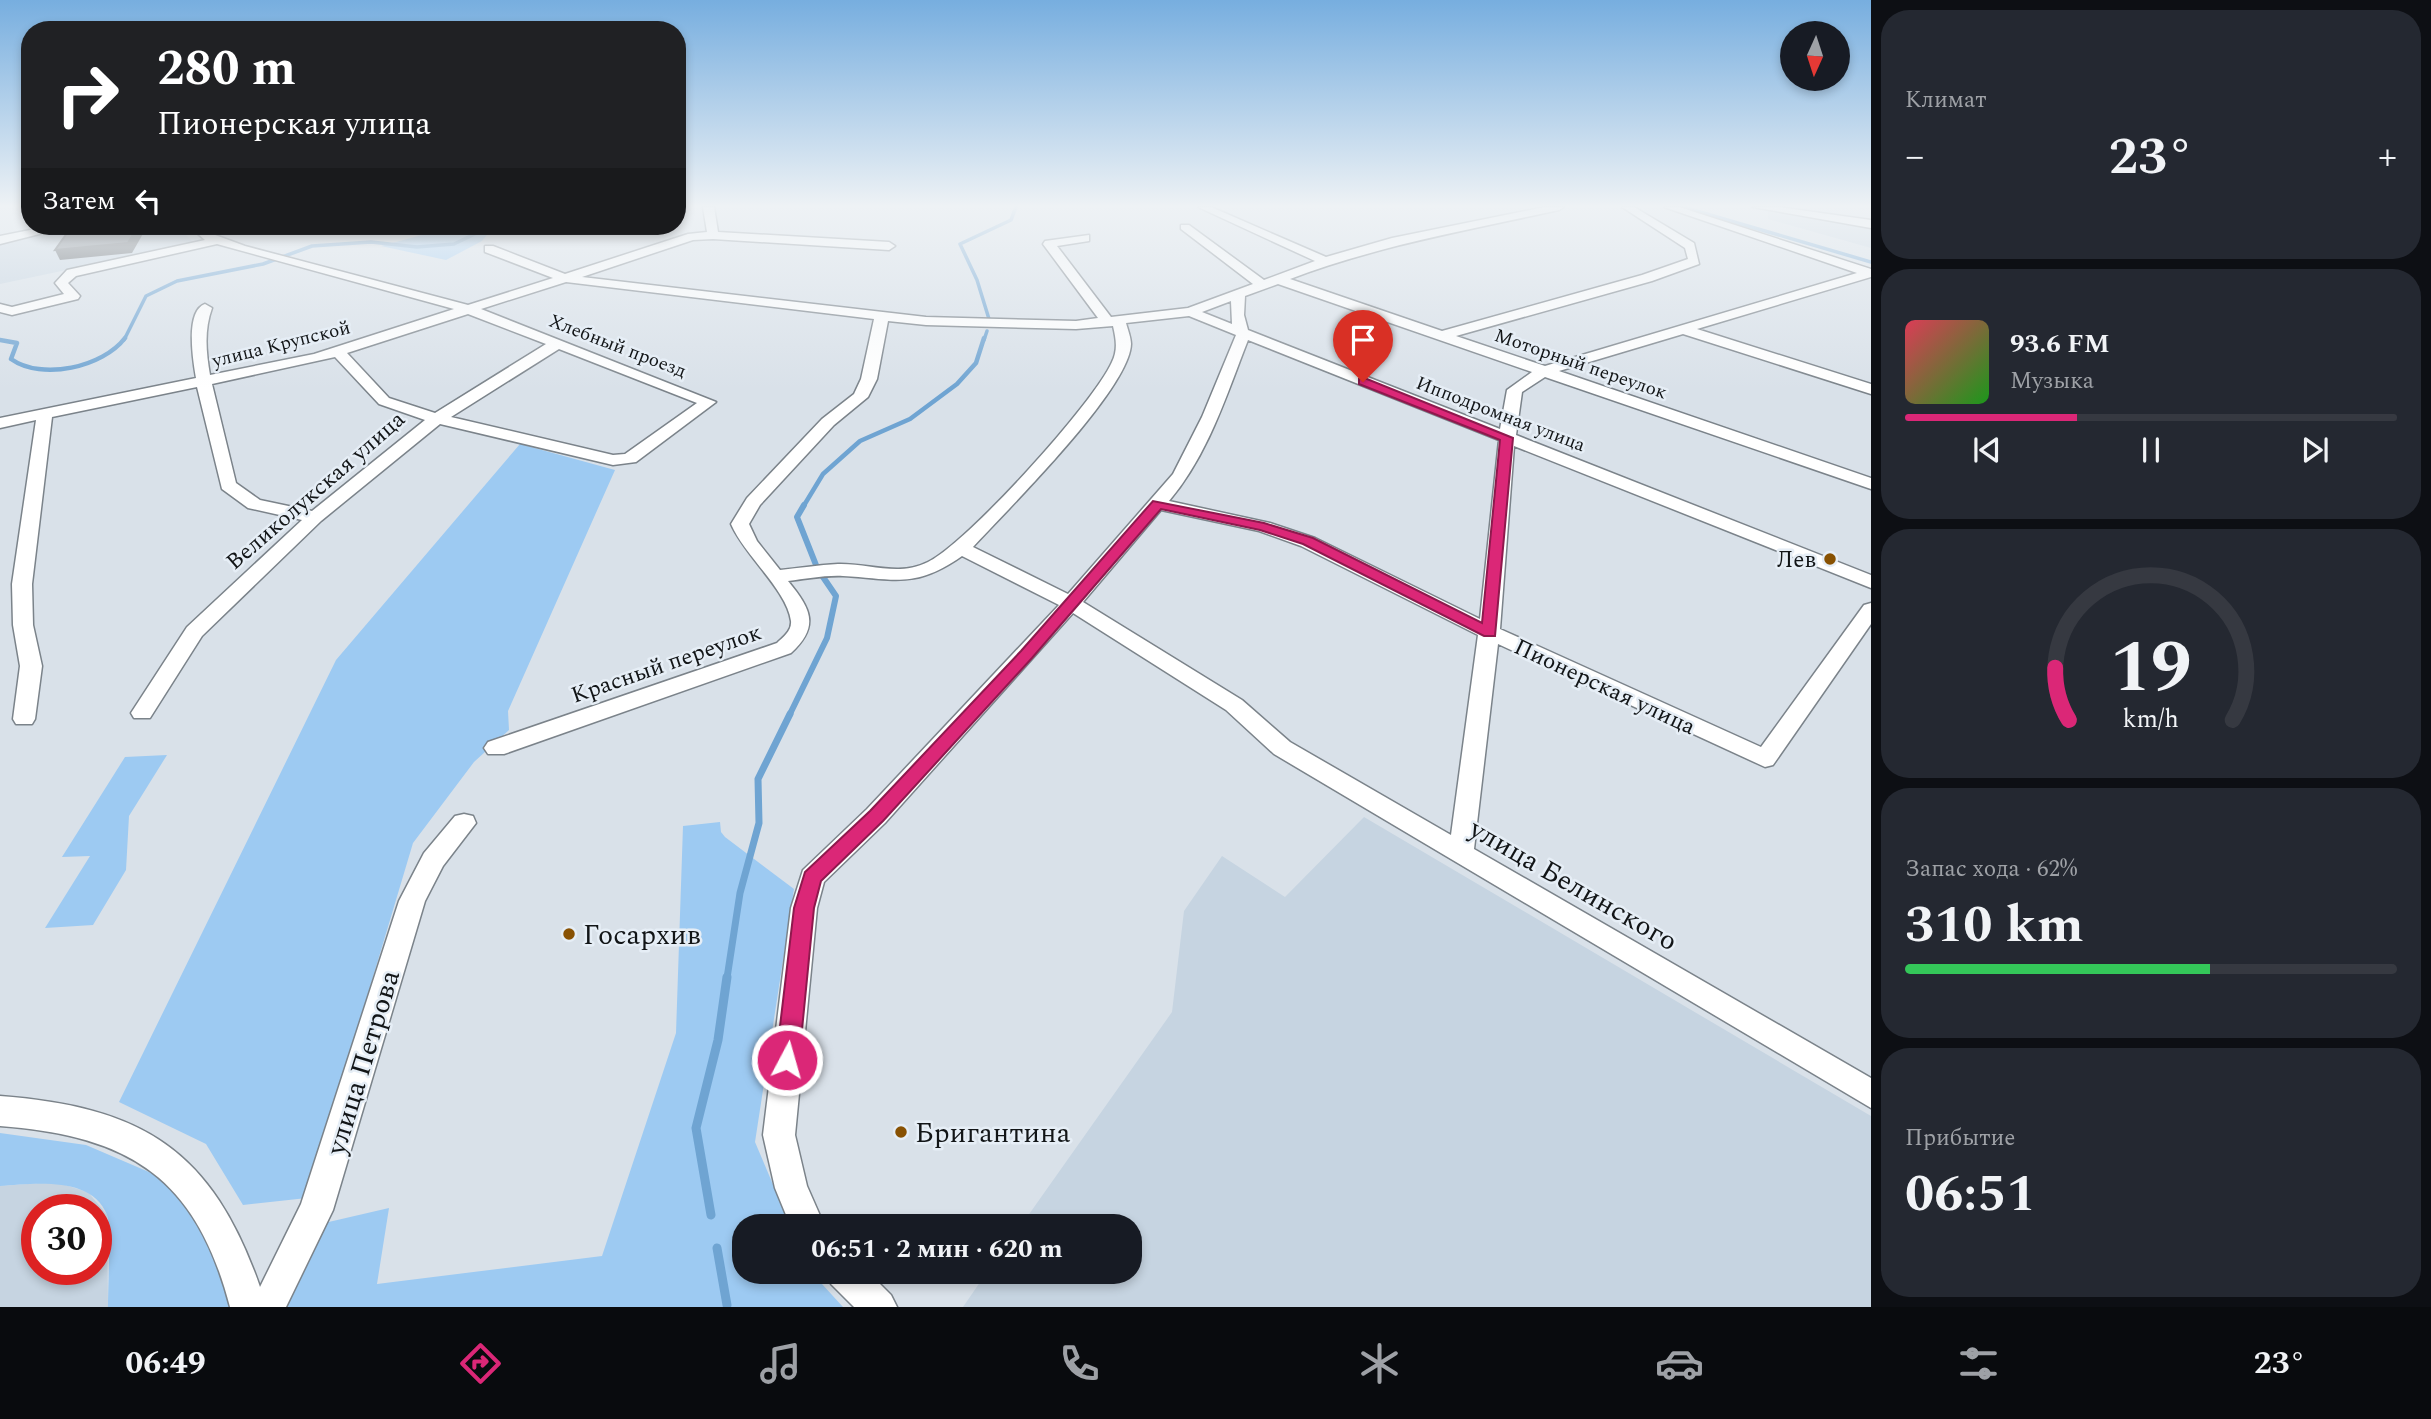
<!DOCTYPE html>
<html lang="ru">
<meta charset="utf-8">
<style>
body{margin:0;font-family:Spectral,serif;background:#242831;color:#f1f3f6;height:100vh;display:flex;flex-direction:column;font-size:26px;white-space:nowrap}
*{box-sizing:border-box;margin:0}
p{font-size:23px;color:#9ea1a6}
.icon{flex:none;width:38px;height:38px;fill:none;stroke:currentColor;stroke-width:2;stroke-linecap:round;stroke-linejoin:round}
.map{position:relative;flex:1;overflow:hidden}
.side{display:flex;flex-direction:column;gap:10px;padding:10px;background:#0d0f14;width:560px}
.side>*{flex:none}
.hud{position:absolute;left:21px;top:21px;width:665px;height:214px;border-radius:28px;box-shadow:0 4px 10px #0003;background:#202124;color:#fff;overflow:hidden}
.needle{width:46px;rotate:183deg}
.controls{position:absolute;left:1780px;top:21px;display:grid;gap:14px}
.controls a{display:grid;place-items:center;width:70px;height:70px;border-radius:50%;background:#171b24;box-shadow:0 4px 10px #0003;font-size:35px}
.speed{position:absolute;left:21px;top:1194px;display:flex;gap:14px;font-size:35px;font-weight:700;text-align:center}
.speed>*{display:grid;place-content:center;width:91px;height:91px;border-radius:50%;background:#171b24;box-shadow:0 4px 10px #0003;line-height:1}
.speed .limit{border:10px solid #d22;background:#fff;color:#111}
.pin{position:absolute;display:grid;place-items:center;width:60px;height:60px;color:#fff;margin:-72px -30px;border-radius:50% 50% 50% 0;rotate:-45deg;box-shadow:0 0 7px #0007}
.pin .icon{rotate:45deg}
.me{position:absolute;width:77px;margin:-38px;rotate:6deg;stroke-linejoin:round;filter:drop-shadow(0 0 5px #0008)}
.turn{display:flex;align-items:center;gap:24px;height:147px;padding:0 21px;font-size:32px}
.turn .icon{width:91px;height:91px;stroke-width:2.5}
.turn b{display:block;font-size:49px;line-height:60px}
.then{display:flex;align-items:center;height:66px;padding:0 21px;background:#0003;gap:14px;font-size:26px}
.big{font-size:52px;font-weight:700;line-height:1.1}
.side .card{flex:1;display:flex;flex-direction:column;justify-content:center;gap:10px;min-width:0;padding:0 24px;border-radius:28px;background:#242831}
.side .dial{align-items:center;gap:0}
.dial svg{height:182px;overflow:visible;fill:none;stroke:#363941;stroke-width:7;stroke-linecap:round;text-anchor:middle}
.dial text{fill:#f1f3f6;stroke:none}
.song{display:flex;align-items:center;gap:21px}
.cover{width:84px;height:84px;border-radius:10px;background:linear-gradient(135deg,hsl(350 70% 55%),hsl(120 70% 35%))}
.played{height:7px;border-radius:4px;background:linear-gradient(90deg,#db2777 35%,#363941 35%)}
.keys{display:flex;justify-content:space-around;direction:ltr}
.heat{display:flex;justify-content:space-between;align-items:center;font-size:38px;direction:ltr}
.charge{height:10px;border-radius:5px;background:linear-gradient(90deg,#34c759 62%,#363941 0)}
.trip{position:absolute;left:732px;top:1214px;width:410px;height:70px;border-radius:28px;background:#171b24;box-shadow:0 4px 10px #0003;font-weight:700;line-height:70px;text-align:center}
.menu{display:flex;height:112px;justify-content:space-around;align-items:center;background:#090b0e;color:#9ea1a6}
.menu .icon{width:49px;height:49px}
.menu .current{color:#db2777}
.menu b{font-size:32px;color:#f1f3f6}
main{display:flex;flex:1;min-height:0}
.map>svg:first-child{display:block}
.built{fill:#c6d4e1;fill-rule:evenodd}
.green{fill:#9dcaf2}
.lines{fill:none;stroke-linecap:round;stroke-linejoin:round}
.stream-far4{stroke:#6fa4d2;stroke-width:3.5}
.stream-far3{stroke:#6fa4d2;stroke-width:4.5}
.stream-far2{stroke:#6fa4d2;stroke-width:6}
.stream-far1{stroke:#6fa4d2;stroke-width:7}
.stream{stroke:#6fa4d2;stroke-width:9}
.street-casing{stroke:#7b838a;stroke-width:3}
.street{fill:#fff;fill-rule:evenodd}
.shaded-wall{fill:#484d52}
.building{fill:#676e75;stroke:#484d52;stroke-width:2}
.route{fill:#db2777;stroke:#8e194d;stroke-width:2}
.poi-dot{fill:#885102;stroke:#e6eef6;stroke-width:2.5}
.labels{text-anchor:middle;stroke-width:5;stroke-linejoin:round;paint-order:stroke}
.far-street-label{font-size:19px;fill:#121517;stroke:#e6eef6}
.street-label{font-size:23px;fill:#121517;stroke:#e6eef6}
.poi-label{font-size:23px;fill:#121517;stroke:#e6eef6;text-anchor:end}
.near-street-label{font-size:28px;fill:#121517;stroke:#e6eef6}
.near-poi-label{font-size:28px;fill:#121517;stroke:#e6eef6;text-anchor:start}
</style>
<main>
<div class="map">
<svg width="1871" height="1307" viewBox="0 0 1871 1307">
<rect width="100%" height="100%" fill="#d9e1e9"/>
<!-- built -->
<path class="built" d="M1768,210L1871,227V248L1768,219Z
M78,226H177L194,243L0,284V243Z
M1364,817L1871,1116V1307H963L987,1272H1129V1227H1020L1172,1012L1184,911L1222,856L1285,897Z
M55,1182L88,1192L107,1215L108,1307H0V1186ZM37,1209H96V1269H37Z"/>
<!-- green -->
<path class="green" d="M425,226H494L482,241L446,260L381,246L422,235L431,229Z
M520,444L615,470L508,711L509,730L474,762L413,843L307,1198L243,1205L206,1144L119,1102L336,660Z
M167,755L129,816L126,870L93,925L45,928L90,856L62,857L125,757Z
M720,822L721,832L725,837L794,889L755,1142L791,1227H744V1272H811L843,1307H280L320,1224L389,1208L377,1284L602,1256L676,1033L683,826Z
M0,1133L86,1145L163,1178L197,1221L234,1307H108C108,1290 111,1226 107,1215C92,1175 32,1184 0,1186Z"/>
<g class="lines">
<!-- stream-far4 -->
<path class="stream-far4" d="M1683,207L1871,262
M989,319L977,280L960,244L1011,220L1016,207
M124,340L146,296L177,281L263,264L312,246L371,242L417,247L454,244L479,232L481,226
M984,340L987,331"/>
<!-- stream-far3 -->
<path class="stream-far3" d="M0,340L17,343L11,359C42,381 103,367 125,338
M803,507L823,474L860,441L910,419L957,384L976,363L984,338"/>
<!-- stream-far2 -->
<path class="stream-far2" d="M804,505L797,517L816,565
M789,716L827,638L836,596L823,577"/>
<!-- stream-far1 -->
<path class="stream-far1" d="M727,978L740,893L759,823L758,779L790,714"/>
<!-- stream -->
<path class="stream" d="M711,1215L696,1128L718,1040L727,977
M717,1248L727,1305"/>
<defs>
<path id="street" d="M703,207H714L718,232L889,242L895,246L889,250L713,239L693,240L582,277L926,317L1076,321L1098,318L1043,244L1045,241L1089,235V241L1057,246L1111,317L1188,308L1253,284L1181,229V225H1189L1264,280L1315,261L1198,207H1211L1326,257L1392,238L1545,207H1564L1559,210C1468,230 1377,246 1290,279L1442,331L1642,275L1688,259L1685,248L1622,207H1634L1694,243L1699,264L1652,281L1456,336L1545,366L1857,273L1664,207H1679L1871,269V277L1697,329L1871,384V394L1683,334L1559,371L1871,478V489L1545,377L1522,392L1516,435L1871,575V588L1514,446L1500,629L1761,747L1864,605L1871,603V624L1773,765L1765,767L1498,644L1474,849L1871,1078V1108L1274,754L1226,710L1073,613L885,823L824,882L817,908L795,1135L807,1186L825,1227H791L775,1188L763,1135L791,908L803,870L867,809L1059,605L962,556C915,589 895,579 843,576C825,575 806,579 788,581C811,609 820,626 791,653L504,754H488L484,748L488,742L777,643C783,637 792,631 791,621C787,590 744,555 731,524L747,498L822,419L854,394L861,379L874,319L566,282L481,309L716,402L636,462L613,465L440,424L321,521L202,636L150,718H134L131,713L187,627L302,520L248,508L222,489L197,387L52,417L32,584L33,625L42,666L35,719L32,724H16L13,719L20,666L13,625L12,584L36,420L0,428V418L196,378C193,361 185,311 205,304L212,308C204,330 206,352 210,375L314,354L454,309L217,244L76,276L68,283L80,296L78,299L12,315L0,312V304L12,307L64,294L55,283L67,270L205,240L189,226H201L207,232L245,246L468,305L553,278L485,252V246H493L565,274L688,234L707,232ZM1278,284L1532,372L1507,390L1500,429L1248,330L1244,315L1245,296ZM1231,301L1232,324L1202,312ZM468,314L546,344L435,413L389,398L347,353ZM1189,316L1236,335L1202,417L1173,474L1068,594L973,547C1006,511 1130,389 1131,344C1131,338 1128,330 1126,323ZM888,321L926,325L1076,329L1113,326C1116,339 1118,350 1112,362C1094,403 967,543 928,562C898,577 869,563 838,564C819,565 799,568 780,570L757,541L749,524L760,505L834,425L868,397L877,379ZM1248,340L1499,440L1480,619L1315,538L1270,523L1169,501C1208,455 1226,396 1248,340ZM559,349L697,403L625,454L613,455L451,417ZM335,357L379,404L425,420L312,511L260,500L236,483L212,384ZM1161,510L1259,531L1301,546L1478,635L1451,835L1290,742L1242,700L1083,602Z
M1753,207H1778L1871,220V228Z
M50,226H71L0,244V236Z
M415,226H430L432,228L426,232Z
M464,814L473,816L476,823L443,866L425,901L333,1210L286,1307H230C196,1177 130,1136 0,1126V1096C142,1107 212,1149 260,1287L301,1204L399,901L424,853L455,816Z
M826,1272H868L891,1295L897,1307H854L831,1284Z"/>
</defs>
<!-- street casing -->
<use href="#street" class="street-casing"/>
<!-- street -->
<use href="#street" class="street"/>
</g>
<!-- shaded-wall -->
<path class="shaded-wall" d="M138,226H141L144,232L132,253L60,260L55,250Z"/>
<!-- building -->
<path class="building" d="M105,226H138L128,243L55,250L70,229Z"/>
<!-- sky -->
<linearGradient id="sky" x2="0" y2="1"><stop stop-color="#77aedf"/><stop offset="0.53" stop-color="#eef2f5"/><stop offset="1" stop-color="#eef2f5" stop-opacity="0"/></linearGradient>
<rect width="1871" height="389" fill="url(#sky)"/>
<!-- route -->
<path class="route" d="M1359,379H1367L1513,438L1495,636H1484L1303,544L1260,530L1161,509L1032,658L883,821L821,881L814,908L799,1060L795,1067L787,1070L779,1067L776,1060L794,908L805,872L870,811L1021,651L1153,501L1264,523L1313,538L1482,623L1500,440L1359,384Z"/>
<!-- markers -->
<g class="poi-dot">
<circle cx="1830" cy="559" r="7"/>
<circle cx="569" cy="934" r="7"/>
<circle cx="901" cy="1132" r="7"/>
</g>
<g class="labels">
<!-- far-street labels -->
<g class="far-street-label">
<text transform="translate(281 343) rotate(-14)" y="7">улица Крупской</text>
<text transform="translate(618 345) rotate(21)" y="7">Хлебный проезд</text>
<text transform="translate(1581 363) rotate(19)" y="7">Моторный переулок</text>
<text transform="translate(1501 413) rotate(21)" y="7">Ипподромная улица</text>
</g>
<!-- street labels -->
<g class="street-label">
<text transform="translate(315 490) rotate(-41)" y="8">Великолукская улица</text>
<text transform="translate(666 663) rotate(-19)" y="8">Красный переулок</text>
<text transform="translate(1605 686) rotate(25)" y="8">Пионерская улица</text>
</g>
<!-- poi labels -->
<g class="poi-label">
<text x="1816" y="567">Лев</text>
</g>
<!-- near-street labels -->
<g class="near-street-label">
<text transform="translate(1574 884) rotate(30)" y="10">улица Белинского</text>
<text transform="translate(362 1062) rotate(-73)" y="10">улица Петрова</text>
</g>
<!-- near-poi labels -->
<g class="near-poi-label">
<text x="583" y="944">Госархив</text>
<text x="915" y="1142">Бригантина</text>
</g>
</g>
</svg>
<div class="controls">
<a><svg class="needle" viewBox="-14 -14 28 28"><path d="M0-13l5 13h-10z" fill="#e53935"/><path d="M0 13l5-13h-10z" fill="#9ea1a6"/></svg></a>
</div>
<div class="speed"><div class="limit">30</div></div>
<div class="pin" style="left:1363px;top:382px;background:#d93025"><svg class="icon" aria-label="arrive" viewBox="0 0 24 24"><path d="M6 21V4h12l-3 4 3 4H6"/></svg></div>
<svg class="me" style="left:787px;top:1060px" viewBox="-20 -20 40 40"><circle r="17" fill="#db2777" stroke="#fff" stroke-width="3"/><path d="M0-11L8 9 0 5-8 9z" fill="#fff"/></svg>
<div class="trip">06:51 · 2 мин · 620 m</div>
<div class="hud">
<div class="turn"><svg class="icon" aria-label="right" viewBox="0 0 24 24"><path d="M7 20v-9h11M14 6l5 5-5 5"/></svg><div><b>280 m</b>Пионерская улица</div></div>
<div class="then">Затем<svg class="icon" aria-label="left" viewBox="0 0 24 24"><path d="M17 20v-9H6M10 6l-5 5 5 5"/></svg></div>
</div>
</div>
<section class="side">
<div class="card"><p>Климат</p>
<div class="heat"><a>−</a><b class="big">23°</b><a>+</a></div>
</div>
<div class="card">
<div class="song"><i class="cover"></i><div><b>93.6 FM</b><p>Музыка</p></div></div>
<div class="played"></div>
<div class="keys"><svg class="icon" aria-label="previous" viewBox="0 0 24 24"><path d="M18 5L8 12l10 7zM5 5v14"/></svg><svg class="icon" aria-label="pause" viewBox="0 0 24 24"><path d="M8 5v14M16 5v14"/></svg><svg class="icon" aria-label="next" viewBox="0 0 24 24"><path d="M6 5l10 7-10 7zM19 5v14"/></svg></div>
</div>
<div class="card dial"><svg viewBox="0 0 100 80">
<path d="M14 69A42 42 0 1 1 86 69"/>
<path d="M14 69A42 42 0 0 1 8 46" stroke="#db2777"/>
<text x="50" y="56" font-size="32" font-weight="700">19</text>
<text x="50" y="72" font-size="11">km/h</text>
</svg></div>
<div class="card"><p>Запас хода · 62%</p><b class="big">310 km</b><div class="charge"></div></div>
<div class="card"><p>Прибытие</p><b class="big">06:51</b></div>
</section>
</main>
<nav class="menu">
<b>06:49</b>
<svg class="icon current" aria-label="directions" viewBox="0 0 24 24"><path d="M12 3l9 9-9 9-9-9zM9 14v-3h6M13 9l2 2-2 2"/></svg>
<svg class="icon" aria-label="music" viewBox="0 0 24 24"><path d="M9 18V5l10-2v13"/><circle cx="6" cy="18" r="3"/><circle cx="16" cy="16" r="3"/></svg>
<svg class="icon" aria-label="phone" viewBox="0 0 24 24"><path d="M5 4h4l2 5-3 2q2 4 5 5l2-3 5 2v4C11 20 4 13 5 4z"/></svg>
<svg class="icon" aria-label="climate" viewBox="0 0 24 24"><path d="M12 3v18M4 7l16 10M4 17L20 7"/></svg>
<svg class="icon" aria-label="car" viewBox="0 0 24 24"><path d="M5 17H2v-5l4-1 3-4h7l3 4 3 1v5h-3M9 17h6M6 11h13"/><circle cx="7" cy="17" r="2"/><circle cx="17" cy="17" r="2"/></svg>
<svg class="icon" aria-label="filters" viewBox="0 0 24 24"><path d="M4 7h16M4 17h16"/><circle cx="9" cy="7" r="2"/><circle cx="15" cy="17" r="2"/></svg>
<b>23°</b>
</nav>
